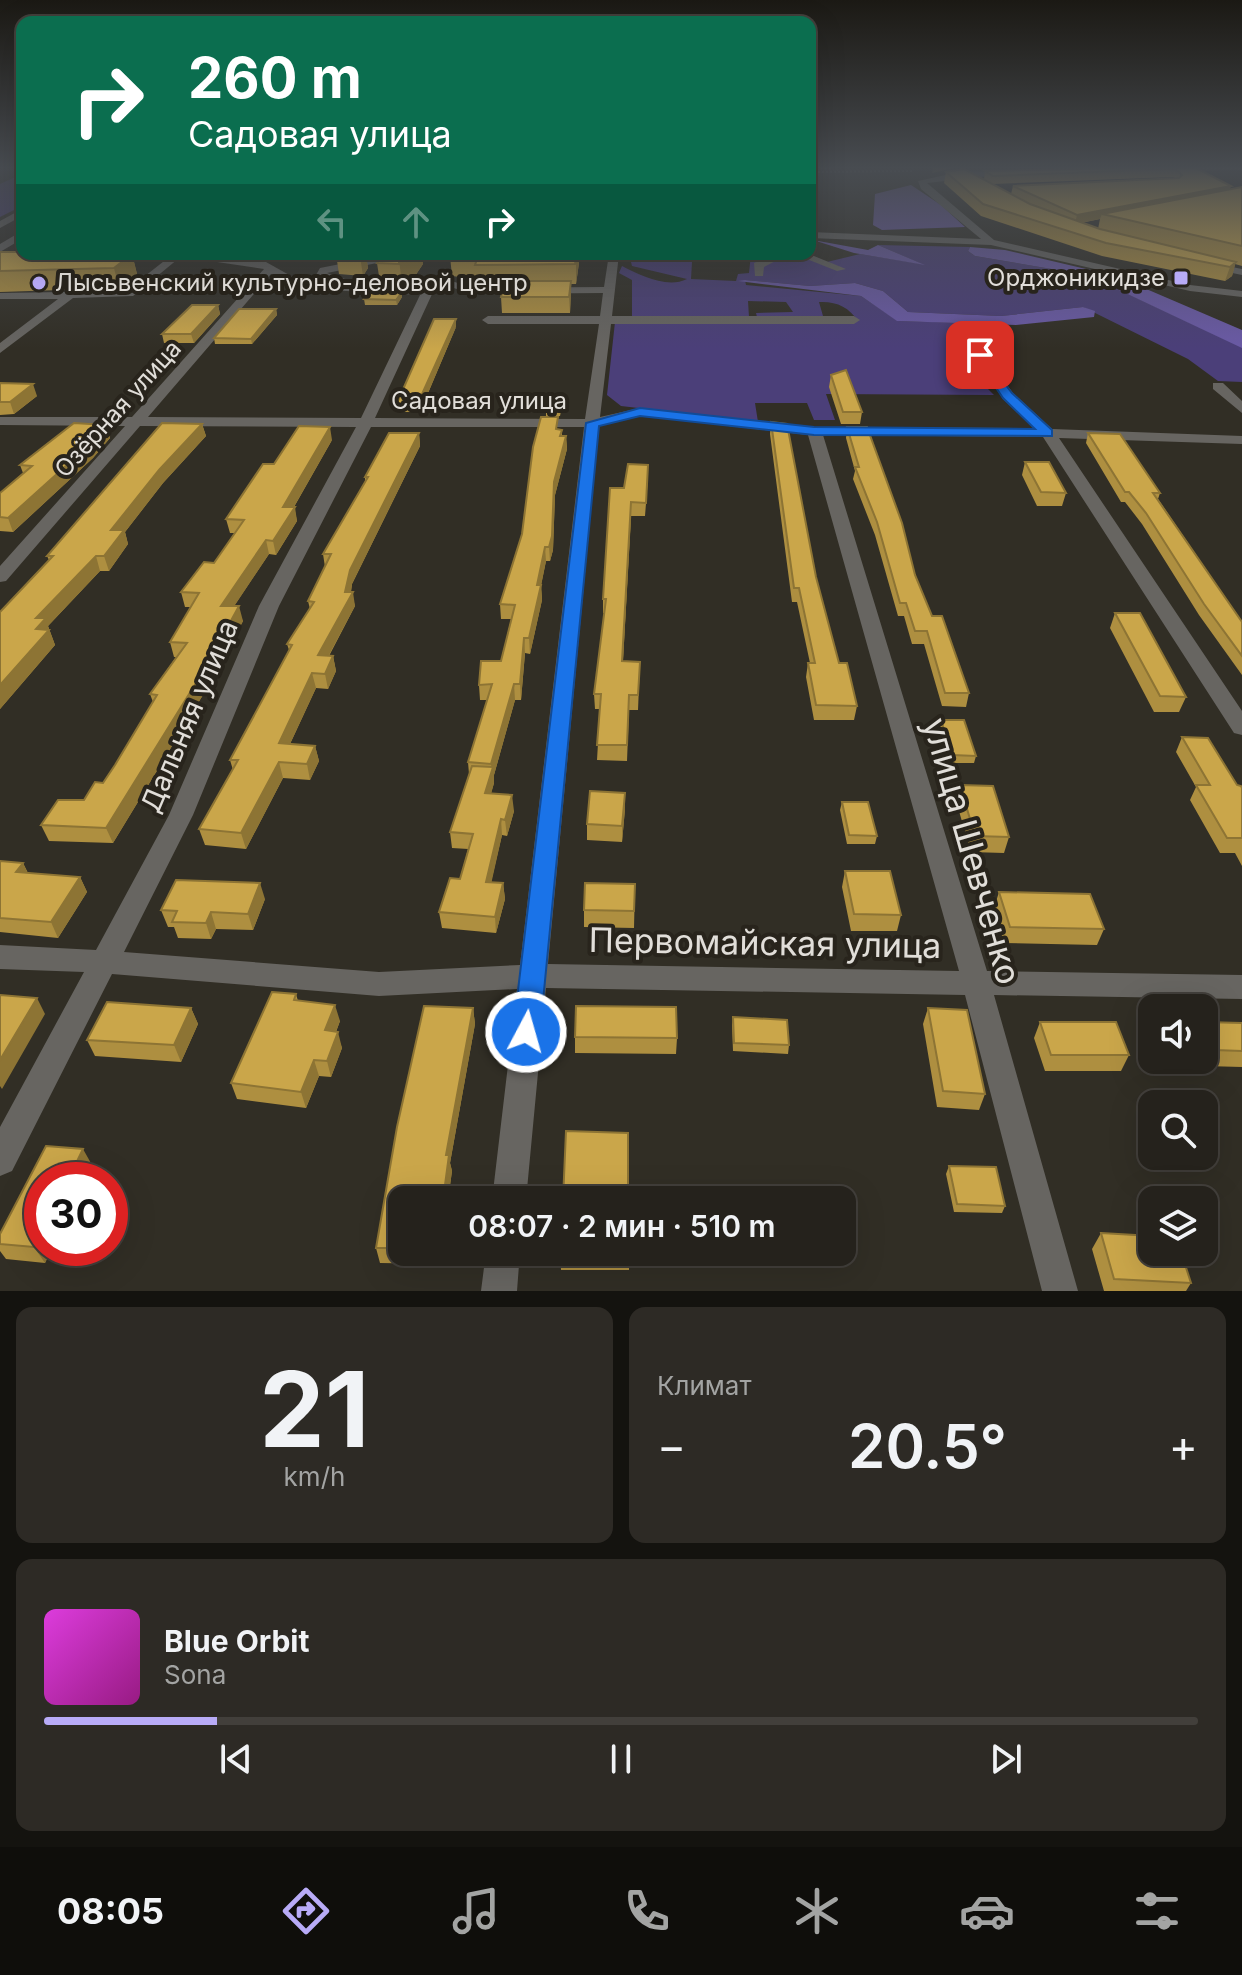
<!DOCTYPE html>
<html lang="ru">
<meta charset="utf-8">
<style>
body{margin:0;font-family:Inter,sans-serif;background:#2d2a25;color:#f1f3f6;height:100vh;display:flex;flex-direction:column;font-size:30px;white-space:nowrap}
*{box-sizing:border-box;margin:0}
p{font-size:26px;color:#a3a4a3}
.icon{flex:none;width:44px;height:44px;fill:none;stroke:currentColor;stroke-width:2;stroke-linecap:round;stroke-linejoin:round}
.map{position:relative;height:1291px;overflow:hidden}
.sheet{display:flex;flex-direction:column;gap:16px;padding:16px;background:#14130f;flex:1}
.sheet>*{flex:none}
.top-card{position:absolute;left:16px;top:16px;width:800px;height:244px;border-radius:16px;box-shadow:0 8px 32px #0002,0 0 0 2px #423f3b;background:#0b6e4f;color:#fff;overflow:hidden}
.controls{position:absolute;left:1138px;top:994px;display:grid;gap:16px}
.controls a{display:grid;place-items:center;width:80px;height:80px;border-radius:16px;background:#25221c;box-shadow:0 8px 32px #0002,0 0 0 2px #423f3b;font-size:40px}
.speed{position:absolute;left:24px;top:1162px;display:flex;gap:16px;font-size:40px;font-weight:700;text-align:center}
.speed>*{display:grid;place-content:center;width:104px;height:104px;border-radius:50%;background:#25221c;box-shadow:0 8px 32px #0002,0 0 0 2px #423f3b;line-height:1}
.speed .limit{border:12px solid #d22;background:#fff;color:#111}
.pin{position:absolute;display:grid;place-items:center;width:68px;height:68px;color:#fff;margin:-34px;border-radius:16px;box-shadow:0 4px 12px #0006}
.me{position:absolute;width:88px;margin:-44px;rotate:6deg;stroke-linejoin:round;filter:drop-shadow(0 0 6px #0008)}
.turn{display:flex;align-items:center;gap:28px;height:168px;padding:0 40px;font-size:36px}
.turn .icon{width:104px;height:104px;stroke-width:2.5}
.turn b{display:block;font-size:56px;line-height:68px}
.lanes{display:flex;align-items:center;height:76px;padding:0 40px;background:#0003;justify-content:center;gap:40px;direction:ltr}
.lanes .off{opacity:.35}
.big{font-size:60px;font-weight:600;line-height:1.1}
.sheet .tile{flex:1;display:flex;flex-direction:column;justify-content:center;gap:12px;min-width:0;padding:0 28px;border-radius:16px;background:#2d2a25}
.sheet .dial{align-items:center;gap:0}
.dial b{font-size:104px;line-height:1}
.song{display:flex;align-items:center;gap:24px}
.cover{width:96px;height:96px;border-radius:12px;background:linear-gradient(135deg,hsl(300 70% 55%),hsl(310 70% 35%))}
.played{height:8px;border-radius:4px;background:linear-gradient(90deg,#b8abf7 15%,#423f3b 15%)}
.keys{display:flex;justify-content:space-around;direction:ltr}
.heat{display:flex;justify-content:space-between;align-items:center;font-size:44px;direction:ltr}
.sheet .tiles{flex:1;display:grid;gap:16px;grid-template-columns:1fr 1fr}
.tile:last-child{grid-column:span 2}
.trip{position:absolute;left:388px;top:1186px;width:468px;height:80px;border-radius:16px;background:#25221c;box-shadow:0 8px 32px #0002,0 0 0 2px #423f3b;font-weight:600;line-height:80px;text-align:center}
.tab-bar{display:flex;height:128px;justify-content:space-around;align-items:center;background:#0f0e0b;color:#a3a4a3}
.tab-bar .icon{width:56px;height:56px}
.tab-bar .active{color:#b8abf7}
.tab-bar b{font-size:36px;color:#f1f3f6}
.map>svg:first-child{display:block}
.green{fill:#4b3f79}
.forest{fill:#6a5aa5}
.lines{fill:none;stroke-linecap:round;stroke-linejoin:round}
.path{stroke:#79766e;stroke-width:2;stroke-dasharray:2 2;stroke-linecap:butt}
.minor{fill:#676561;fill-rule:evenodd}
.wall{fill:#ae8f40;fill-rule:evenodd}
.shaded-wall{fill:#8d7434}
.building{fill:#caa64a;stroke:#8d7434;stroke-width:2}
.route{fill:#1a73e8;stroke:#114b97;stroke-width:2}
.poi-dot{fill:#b8abf7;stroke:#28241c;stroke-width:3}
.labels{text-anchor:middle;stroke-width:8;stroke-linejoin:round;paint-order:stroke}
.far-poi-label{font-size:24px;fill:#e1ded9;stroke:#28241c;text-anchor:end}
.far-street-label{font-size:24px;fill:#e1ded9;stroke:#28241c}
.street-label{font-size:28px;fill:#e1ded9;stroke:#28241c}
.near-street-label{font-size:34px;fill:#e1ded9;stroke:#28241c}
</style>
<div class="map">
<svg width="1242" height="1291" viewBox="0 0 1242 1291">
<rect width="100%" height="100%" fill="#312e25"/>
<!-- green -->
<path class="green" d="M22,174V206L0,217V184Z
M878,245L970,247L968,251L975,256L1087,275L1242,347V382L1218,381L1188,359L1083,307L1001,316L908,312L883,291L855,283L810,286L745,280L746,285L861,296L898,321L967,323L955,331L959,344L973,354L980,364L975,376L994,395L826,394L835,420H814L807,403H755L758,422L621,406L607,395L615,322L858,321C849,307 836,301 819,302L823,316L757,317L756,313L793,312L786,302L748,301L749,317L637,318L632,316V280L619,273L622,266C640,275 667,289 687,279L632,266L631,262H692L691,279L736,281L738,274L749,273L751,254H807L827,262L860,254L922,264Z"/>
<!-- forest -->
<path class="forest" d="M911,185L941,205L965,227L882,230L873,225L875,194Z
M813,240L868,250L878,245L925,265L854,253Z
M970,247L1005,250L1116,276L1242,330V348L1087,275L975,256L968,251Z
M745,280L810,286L855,283L883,291L908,312L1001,316L1083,307L1095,311L1094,317L1016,325L897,321L861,296L738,281Z"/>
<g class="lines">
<!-- path -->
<path class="path" d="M821,168L838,170
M810,172L912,171"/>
<!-- minor -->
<path class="minor" d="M1169,168H1242V170L1172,171Z
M964,171L1016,173L927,183L994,240L1190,285L1242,291V297L1190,291L991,245L810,238V232L981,239L921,189L918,181Z
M22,209V216L0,228V221Z
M22,231V239L0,252V244Z
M173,254H184L133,296L73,298L0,353V343L58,299H0V293L126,291Z
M219,254L266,262L300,281L341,284L316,275L320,268L391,254H450L445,257L402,258L327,273L345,279L347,281L341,284L427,289L433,292L375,418L585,419L599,324H488L482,320L488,316H600L603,293L473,294L444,285H409L403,282L409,279H445L474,288L604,287L609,254H619L612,316H854L860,320L854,324H611L600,417L640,408L814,427L1035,428L1003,399L959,335L965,331L969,332L1013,393L1052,429L1242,436V444L1059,438L1242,711V735L1234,733L1043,437L823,435L987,971L1242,975V999L994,995L1078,1291H1042L965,995L546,988L526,1200H492L517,989L379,996L112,974L12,1171L0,1176V1127L84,972L0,969V945L96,950L169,815L259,606L356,427L140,426L6,581L0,582V566L125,426L0,425V417H132L264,269L217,262ZM271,274L293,286L310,289L420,295L361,418L148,417ZM640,416L808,435L959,971L548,964L599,426ZM371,427H584L520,965L379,972L124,952L193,815L279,606Z
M775,254H789L764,267L763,276H755L754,263Z
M794,254H809L846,269L837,271Z
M1207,262L1242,269V275L1203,267L1202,265Z
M1213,383H1223L1242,401V413L1213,389Z
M486,1252H520L517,1291H481Z"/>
</g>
<!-- wall -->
<path class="wall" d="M1196,168L1231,186L1229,190L1242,187V266L1235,264L1232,276L1225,281L1102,256L981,216L944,183L946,172L984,179L985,171ZM1173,177L1175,178L1013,186L1011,194L993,184ZM1100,219L1098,229L1081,223Z
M0,252L132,254L137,274L119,288L0,292Z
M336,254H376L366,256L368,268L363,276L339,274Z
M384,254H422L423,264L415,276L402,279V285L380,283L377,263Z
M452,254H579V263L576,284H571L570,313H502L501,297L504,285H476V279L452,276L450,256Z
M402,297L397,305H365L364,299Z
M218,305L220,314L194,343H164L162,334Z
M276,309L277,315L252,344H215L214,338Z
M456,327L420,412H398L397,403Z
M831,375L862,412L860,424H841L829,387Z
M0,383L37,396L14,414L0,415Z
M562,406L560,416H546V410Z
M771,422L816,577L839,663L857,706L854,720H814L806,677L808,663H810L797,602H792L770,434Z
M202,424L206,436L163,483L125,532L128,544L109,571H100L48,626L55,645L0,709V612L49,560L47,556Z
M106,425L110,438L93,458L13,532L0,531V493L23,473L20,465Z
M847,427L915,575L932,616L969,693L966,707L942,706L924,644H912L904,616H898L875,535L853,479L855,471L846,438Z
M558,430H562V436H566L567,449L555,495L553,550L550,561H546L541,585L542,600L530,654L525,653L521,700H515L494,775V783L491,793L514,811L507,836L502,835L491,882L503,883L505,899L496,933L442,928L439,912L460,879L468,849L452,848L450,832L469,774L468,762L487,700H480L479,685L501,661L511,619H501L500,604Z
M419,433L420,446L352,584L351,592L355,606L329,656H333L336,671L328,689L316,688L290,744L315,746L319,761L310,780L283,778L246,849L205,845L199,829L233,770L230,760L289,650L287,644L310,609L308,601L325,567L323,554L365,482V477Z
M1088,433L1160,493L1158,499L1242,622V675L1199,615L1142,524L1125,502H1121L1086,443Z
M332,440L294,507L297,521L276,555L269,554L234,606L243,621L209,685L113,843L49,841L41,825L84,800L103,783L115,765L153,702L150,694L176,657H174L170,642L191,607H185L181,592L214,563L235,533H230L226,519L274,464Z
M1025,462L1066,493L1062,506H1037L1022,475Z
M648,478L645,516H631L623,661L640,662L638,710H629L627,761L597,760L600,709H595L594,694L605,613H603V599L624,488Z
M1115,613L1186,697L1179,712H1154L1110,628Z
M941,720L976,756L974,763H950L939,728Z
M1182,737L1237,785L1242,788V866L1235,853H1220L1190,800L1196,787L1176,752Z
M960,785L1009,837L1004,853L971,852L956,801Z
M842,802L877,836L875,844H847L840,810Z
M625,809L622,842L587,840V824Z
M0,861L23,863L28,873L80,877L87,892L58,938L0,932Z
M845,871L901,915L897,931H851L842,887Z
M635,884L634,928L584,927V910Z
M999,892L1104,929L1097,945L1004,943L994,908Z
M265,899L253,930L216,929L211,939L178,938L174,927H168L161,910Z
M296,994L298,1001L340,1021L336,1032L342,1048L331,1077L319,1076L306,1108L237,1099L231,1083Z
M191,1008L198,1024L181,1062L95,1056L87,1040Z
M473,1008L475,1024L450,1163L452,1171L448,1200H402V1252H441L440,1264L380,1263L376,1248Z
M928,1008L985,1094L979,1110L937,1107L923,1024Z
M733,1017L789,1045L788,1054L733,1051L732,1025Z
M1040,1022L1129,1055L1121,1071H1045L1034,1038Z
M1204,1022L1242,1023V1067L1205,1066L1203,1060H1204Z
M575,1037L677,1038L676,1054L575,1053Z
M92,1165L42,1248H52L45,1263L6,1259L0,1251V1234Z
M949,1166L1005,1206L1002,1213L954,1212L946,1174Z
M1101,1233L1191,1283L1186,1291H1104L1092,1249Z
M560,1252H629V1270H561Z"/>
<!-- shaded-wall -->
<path class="shaded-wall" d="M933,168H954L932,173Z
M1231,186L1228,194L1102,214L1100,219L1075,224L1077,215Z
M132,254L137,274L119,288L114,268Z
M342,254H376L366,256L368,268L363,276L360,256Z
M414,254H422L423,264L415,276L402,279V285L399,259Z
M576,254H579V263L576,284Z
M1236,262L1232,276L1225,281L1230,267Z
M571,281V296L570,313L569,297Z
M402,292V297L397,305L396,300Z
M218,305L220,314L194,343L191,334Z
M276,309L277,315L252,344L251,339Z
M456,319V327L420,412L418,403Z
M33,384L37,396L14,414L10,402Z
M202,424L206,436L163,483L125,532L128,544L109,571L104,556L111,530L159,470Z
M106,425L110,438L93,458L13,532L8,518Z
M330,427L332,440L287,519L295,507L297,521L276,555L273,541L283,507Z
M419,433L420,446L352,584L350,597L353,592L355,606L321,670L318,655L345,592L350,570Z
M566,436L567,449L555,495L553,550L550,561L549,547L554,482Z
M631,502V516L622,676V661Z
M266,540L269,554L225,620L221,606Z
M545,547L546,561L539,596L541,585L542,600L530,654L529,638L537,585Z
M96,556L100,571L48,626L55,645L0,709V685L36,629V618Z
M239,606L243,621L209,685L113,843L106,828Z
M524,638L525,653L521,700L520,684Z
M333,656L336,671L328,689L325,674Z
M312,673L316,688L283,759L279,743Z
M514,684L515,700L494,775V783L487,809L485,793L492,772L491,764Z
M315,746L319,761L310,780L307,764Z
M279,762L283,778L246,849L241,833Z
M625,793V809L622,842V826Z
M512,795L514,811L507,836L505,820Z
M501,819L502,835L488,898L486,882Z
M23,863L30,878L16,872Z
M80,877L87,892L58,938L51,922Z
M260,883L265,899L253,930L248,914Z
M503,883L505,899L496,933L495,917Z
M211,912L216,929L211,939L206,923Z
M37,998L45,1014L2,1089L0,1086V1060Z
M335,1005L340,1021L330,1047L325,1030Z
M191,1008L198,1024L181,1062L174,1045Z
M473,1008L475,1024L450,1163L452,1171L448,1200H443L446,1155Z
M338,1032L342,1048L331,1077L327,1061Z
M314,1060L319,1076L306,1108L301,1092Z
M83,1149L92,1165L85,1180H68Z
M42,1231V1248H52L45,1263L34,1247Z
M437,1252H441L440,1264Z"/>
<!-- building -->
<path class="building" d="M1131,168H1196L1231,186L1077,215L1013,186L1179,178L1182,175L1175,169L993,176L985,171Z
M964,169L1030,204L1100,229L1236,262L1230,267L1106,243L983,204L946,172Z
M1242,187V246L1102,214Z
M0,252H22V254H132L114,268L0,271Z
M336,254H361L360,256Z
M384,254H414L413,256L399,259V264L377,263Z
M452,254H577L575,264L475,265L477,259L450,256Z
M505,281H571L569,297H501Z
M371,290L402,292L396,300L364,299Z
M192,305H218L191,334H162Z
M239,309H276L251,339L214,338Z
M434,319H456L418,403H397Z
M846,370L862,412H843L831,375Z
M0,383L33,384L10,402H0Z
M549,397L562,400L560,410H546Z
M541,417H558L556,429L562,430L560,436H566L554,482L552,536L549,547H545L537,585H541L529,638H524L520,684H514L491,764L468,762L492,684L479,685L481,661H501L515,605L500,604L522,534L533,447Z
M771,422L787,424L816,577L839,663H847L857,706L816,705L808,663H815L799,588H794Z
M74,423L106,425L89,445L8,518L0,517V493L32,466L20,465Z
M162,423L202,424L159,470L111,530H124L104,556H96L36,618H46L36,629L49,630L0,685V612L53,556H47Z
M299,426L330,427L283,507H295L273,541L266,540L221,606H239L204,670L106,828L41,825L58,800H84L95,782L103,783L115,765L157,695L150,694L187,643L170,642L199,593L181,592L204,562L214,563L244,520L226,519L263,464H274Z
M847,427H867L902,523L915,575L932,616H942L969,693H945L927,631H915L906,603H900L877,522L855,467H859Z
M389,433H419L350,570L345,592H353L318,655L333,656L325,674L312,673L279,743L315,746L307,764L279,762L241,833L199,829L238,760H230L292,645L287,644L314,602L308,601L331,554H323L368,477H365Z
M1088,433L1120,434L1160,493H1153L1242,622V656L1204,604L1146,513L1129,492H1125Z
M1025,462H1049L1066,493L1041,492Z
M628,464L648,465L646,503L631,502L622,661L640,662L638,695H629L627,745H597L601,694H594L606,599H603L610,488H624Z
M1115,613H1140L1186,697L1160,696Z
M941,720H964L976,756L952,755Z
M1182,737L1208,738L1237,785L1241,786L1242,788V838H1227L1196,785H1210Z
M472,766L493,767L485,793L512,795L505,820L501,819L486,882L503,883L495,917L439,912L450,878L460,879L473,834L450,832Z
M960,785L993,786L1009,837L975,836Z
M590,791L625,793L622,826L587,824Z
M842,802H868L877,836L849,835Z
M0,861L23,863L16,872L80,877L51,922L0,918Z
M845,871H890L901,915L854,914Z
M176,880L260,883L248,914L211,912L206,923L172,922L177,911L161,910Z
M585,883L635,884L634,911L584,910Z
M999,892L1090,894L1104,929L1010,927Z
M272,992L296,994L294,1000L335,1005L325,1030L338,1032L327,1061L314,1060L301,1092L231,1083Z
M0,995L37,998L0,1060Z
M107,1002L191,1008L174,1045L87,1040Z
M424,1006L473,1008L446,1155H449L443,1200H402V1248H376L397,1127Z
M576,1006L676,1007L677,1038L575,1037Z
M928,1008L967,1010L985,1094L943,1091Z
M733,1017L787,1020L789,1045L734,1043Z
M1040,1022H1116L1129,1055H1051Z
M1204,1022L1242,1023V1051L1214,1050L1204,1026Z
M566,1131L628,1133V1200H563Z
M46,1146L83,1149L68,1180H42V1231L34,1247L0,1244V1234Z
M949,1166L996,1167L1005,1206L957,1204Z
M1101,1233L1152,1236V1252H1181L1191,1283L1114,1279Z
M560,1252H629V1255H560Z"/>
<!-- sky -->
<linearGradient id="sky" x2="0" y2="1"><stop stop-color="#1b1914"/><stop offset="0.48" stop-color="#484c51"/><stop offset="1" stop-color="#484c51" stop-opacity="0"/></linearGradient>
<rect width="1242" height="349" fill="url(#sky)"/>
<!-- route -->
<path class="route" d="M980,351L1012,393L1052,430V436L814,435L640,416L599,426L540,1032L536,1040L526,1044L517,1040L513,1032L586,423L640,408L814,427L1035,429L1003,398L974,355Z"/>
<!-- markers -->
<g class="poi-dot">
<rect x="1173" y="270" width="16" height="16" rx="4"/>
<circle cx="39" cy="283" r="8"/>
</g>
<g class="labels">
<!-- far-poi labels -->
<g class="far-poi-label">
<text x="1165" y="286">Орджоникидзе</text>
<text x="55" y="291" text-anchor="start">Лысьвенский культурно-деловой центр</text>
</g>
<!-- far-street labels -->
<g class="far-street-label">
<text x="479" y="409">Садовая улица</text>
<text transform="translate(118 409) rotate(-48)" y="8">Озёрная улица</text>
</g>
<!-- street labels -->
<g class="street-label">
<text transform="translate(189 716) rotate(-67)" y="10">Дальняя улица</text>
</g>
<!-- near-street labels -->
<g class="near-street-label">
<text transform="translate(972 851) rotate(74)" y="12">улица Шевченко</text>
<text transform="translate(765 943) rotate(1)" y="12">Первомайская улица</text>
</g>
</g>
</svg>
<div class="controls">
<a><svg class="icon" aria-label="sound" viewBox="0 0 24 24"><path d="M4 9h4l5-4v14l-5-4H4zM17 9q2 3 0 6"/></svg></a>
<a><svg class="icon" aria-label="search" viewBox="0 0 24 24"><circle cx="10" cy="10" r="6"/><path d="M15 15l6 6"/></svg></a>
<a><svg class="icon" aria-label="layers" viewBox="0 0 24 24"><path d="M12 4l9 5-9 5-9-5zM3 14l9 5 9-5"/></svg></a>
</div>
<div class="speed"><div class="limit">30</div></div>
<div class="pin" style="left:980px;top:355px;background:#d93025"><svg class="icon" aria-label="arrive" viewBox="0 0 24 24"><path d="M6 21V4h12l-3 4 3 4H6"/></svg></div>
<svg class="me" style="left:526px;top:1032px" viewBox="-20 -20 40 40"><circle r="17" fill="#1a73e8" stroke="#fff" stroke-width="3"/><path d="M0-11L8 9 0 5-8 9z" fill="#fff"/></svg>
<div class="trip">08:07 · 2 мин · 510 m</div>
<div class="top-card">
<div class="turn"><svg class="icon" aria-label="right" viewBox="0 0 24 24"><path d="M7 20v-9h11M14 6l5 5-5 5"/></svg><div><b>260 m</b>Садовая улица</div></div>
<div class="lanes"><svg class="icon off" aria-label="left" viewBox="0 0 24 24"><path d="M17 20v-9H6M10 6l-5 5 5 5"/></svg><svg class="icon off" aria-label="ahead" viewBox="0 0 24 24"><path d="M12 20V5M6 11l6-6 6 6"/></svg><svg class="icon" aria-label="right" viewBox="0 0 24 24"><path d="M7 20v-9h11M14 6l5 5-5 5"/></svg></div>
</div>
</div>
<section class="sheet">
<div class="tiles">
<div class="tile dial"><b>21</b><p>km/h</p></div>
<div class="tile"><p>Климат</p>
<div class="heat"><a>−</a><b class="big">20.5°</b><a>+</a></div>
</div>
<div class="tile">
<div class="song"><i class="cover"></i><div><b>Blue Orbit</b><p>Sona</p></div></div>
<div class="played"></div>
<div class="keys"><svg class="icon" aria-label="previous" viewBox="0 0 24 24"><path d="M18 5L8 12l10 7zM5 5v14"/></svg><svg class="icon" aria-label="pause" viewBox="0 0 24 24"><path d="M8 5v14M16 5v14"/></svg><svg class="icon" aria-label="next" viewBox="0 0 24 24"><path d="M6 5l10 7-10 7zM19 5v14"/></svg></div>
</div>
</div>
</section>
<nav class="tab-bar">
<b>08:05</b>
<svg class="icon active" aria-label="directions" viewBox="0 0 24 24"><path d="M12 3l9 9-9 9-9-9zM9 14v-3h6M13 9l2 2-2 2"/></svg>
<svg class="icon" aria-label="music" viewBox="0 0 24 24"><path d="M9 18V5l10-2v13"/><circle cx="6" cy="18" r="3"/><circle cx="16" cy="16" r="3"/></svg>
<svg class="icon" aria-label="phone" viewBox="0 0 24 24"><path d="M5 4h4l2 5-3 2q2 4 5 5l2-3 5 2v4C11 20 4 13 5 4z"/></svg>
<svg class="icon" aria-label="climate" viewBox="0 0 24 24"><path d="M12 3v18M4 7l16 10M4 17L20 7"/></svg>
<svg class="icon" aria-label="car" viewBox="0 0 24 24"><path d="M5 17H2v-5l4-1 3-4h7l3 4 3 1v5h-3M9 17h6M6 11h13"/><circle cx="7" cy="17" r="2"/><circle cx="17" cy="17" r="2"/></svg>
<svg class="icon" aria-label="filters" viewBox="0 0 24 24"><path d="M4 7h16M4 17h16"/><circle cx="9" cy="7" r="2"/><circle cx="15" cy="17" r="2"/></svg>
</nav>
